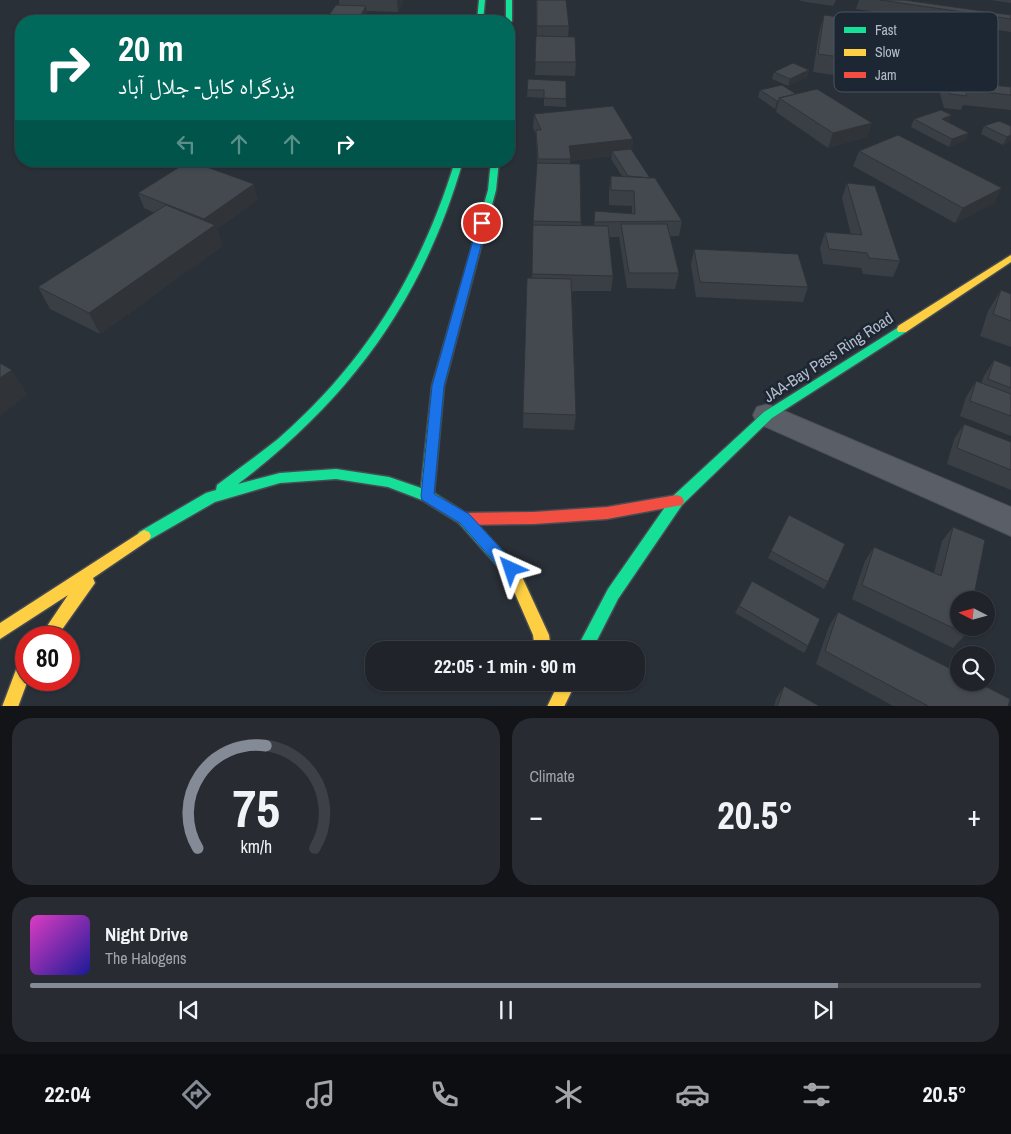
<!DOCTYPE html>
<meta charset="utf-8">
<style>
body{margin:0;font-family:"Archivo Narrow","Noto Naskh Arabic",sans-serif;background:#282c32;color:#f1f3f6;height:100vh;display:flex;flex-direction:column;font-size:19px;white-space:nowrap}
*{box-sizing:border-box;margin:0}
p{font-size:16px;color:#a2a4a8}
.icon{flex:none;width:28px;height:28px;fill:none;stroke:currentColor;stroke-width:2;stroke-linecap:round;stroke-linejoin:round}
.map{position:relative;height:706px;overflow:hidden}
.panel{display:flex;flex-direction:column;gap:12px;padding:12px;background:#121417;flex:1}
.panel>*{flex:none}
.banner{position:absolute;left:15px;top:15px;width:500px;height:152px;border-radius:20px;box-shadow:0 1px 4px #0004,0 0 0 1px #3d4147;background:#00695c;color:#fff;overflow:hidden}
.needle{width:32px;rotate:276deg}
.fabs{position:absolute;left:950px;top:591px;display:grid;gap:10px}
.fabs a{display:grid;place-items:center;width:45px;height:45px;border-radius:50%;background:#20242a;box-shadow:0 1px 4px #0004,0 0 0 1px #3d4147;font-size:25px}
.speed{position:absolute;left:15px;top:626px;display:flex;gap:10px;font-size:25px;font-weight:700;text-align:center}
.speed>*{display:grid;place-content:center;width:65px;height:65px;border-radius:50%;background:#20242a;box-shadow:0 1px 4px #0004,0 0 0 1px #3d4147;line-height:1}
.speed .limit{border:8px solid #d22;background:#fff;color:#111}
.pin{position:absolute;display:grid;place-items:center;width:42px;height:42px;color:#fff;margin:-21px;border:2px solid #fff;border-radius:50%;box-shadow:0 1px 5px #0007}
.me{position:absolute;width:55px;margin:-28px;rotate:318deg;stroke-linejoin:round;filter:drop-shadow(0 0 4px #0008)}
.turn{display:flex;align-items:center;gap:18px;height:105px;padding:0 20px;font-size:22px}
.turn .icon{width:65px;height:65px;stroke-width:2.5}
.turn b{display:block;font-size:35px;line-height:42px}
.lanes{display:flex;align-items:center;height:48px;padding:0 20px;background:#0003;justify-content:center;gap:25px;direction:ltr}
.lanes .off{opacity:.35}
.big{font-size:38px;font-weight:800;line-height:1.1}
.panel .tile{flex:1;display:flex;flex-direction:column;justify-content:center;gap:8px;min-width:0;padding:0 18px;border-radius:20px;background:#282c32}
.panel .dial{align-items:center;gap:0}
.dial svg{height:130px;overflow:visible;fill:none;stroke:#3d4147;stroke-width:7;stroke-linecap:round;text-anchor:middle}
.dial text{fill:#f1f3f6;stroke:none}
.song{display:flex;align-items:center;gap:15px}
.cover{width:60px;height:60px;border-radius:8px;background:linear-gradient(135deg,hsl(310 70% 55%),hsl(240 70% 35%))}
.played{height:5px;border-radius:2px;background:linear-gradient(90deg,#848b96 85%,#3d4147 85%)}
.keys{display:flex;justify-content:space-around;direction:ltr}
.heat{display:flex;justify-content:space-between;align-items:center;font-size:28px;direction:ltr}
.panel .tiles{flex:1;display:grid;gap:12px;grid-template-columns:1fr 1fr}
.tile:last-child{grid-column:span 2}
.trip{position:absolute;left:365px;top:641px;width:280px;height:50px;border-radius:20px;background:#20242a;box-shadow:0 1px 4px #0004,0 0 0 1px #3d4147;font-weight:800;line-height:50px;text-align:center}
.tabs{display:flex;height:80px;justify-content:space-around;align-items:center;background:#0d0e11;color:#a2a4a8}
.tabs .icon{width:35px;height:35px}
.tabs .current{color:#848b96}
.tabs b{font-size:22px;color:#f1f3f6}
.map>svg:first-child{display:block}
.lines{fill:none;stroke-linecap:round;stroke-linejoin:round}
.street-casing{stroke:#484c53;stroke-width:2}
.fast-casing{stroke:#474c53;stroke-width:3}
.slow-casing{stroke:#474c53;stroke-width:3}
.jam-casing{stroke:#474c53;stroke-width:3}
.street{fill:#5a5e66;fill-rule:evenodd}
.fast{fill:#16e098;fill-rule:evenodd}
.slow{fill:#ffcf43;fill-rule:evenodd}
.jam{fill:#f24e42;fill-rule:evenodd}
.wall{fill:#3a3f45;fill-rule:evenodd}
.shaded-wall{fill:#303338}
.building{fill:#444950;stroke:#303338}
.route{fill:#1a73e8;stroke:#114b97}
.labels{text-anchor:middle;stroke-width:5;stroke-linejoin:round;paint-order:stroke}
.street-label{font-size:16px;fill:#b4bcc9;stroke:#1d2633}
.key{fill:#1d2633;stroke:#4a5360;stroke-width:1}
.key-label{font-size:14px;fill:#b4bcc9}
</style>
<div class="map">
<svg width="1011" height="707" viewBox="0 0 1011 707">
<rect width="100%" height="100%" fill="#2a3038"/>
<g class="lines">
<defs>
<path id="street" d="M768,404L1011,507V536L757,423L753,415L757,407Z"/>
<path id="fast" d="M479,0H485L483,21H477Z
M506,0H512V21L509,23L506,21Z
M455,161H463C423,299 352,397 238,484L280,473L336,469L389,477L421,488L432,386L488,190L491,161H499L496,190L444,386L434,493L469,515L518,568L520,573L518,578L513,580L508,578L459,523L422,500L388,487L336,479L280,483L215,502L149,540L144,542L139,540L137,536L139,532L206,493L216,490L217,485C237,470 258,455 278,439C366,362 421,272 455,161Z
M902,325L906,326L907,329L906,332L772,418L682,505L618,599L592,650H576L608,589L672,497L764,412Z"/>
<path id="slow" d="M1011,255V262L906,332H898L897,329L898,326Z
M144,530L149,532L151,536L149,540L93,578L95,583L56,638H39L68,595L0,639V623Z
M513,566L518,568L549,635L551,650H535L533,635L506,573L508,568Z
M26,657V680H28L18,707H2L20,659Z
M559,682H576L564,707H547Z"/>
<path id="jam" d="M677,495L682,497L684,501L682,505L607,519L534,524L464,525L459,523L457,519L459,515L464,513L534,512L607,507Z"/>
</defs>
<!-- street casing -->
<use href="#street" class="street-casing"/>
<!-- fast casing -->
<use href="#fast" class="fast-casing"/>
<!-- slow casing -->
<use href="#slow" class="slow-casing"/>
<!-- jam casing -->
<use href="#jam" class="jam-casing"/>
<!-- street -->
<use href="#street" class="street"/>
<!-- fast -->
<use href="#fast" class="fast"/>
<!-- slow -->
<use href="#slow" class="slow"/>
<!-- jam -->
<use href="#jam" class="jam"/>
</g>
<!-- wall -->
<path class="wall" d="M339,0H403V2L398,12L367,11V12L362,21H327L326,19L339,5Z
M536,0L569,26L568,37L576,62L575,76L535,75L537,36Z
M801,0H836L833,6L800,1Z
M859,0H904L1011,15V32L856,9Z
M991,0H1011V3Z
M824,15L988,78L985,84L1011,87V110L963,105L961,110L944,108L940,94L941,91L813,72L819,33Z
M809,70L807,77L788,86L772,79L774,72Z
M528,79L566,99V107L544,106V98L527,97Z
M760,90L796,94L872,123L867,137L828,148L776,112L777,108L775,109L758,97Z
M534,114L633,139L632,150L650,178L682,221L679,236H670L679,273L675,289L627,288L619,237H609L613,276L611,291H571L576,415L574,430L523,428L527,278H532L533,225L537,163L536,134L533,128ZM612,156L611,159L622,176H611L609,191V205L632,206V214L595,211L594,226H581V222L570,164V161Z
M914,119L966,140L949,147L911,127Z
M999,121L1011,141L1003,145L981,134L984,126Z
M859,151L1002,188L994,203L955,223L853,166Z
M847,183L900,261L893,277L863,274L861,268L823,264L820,248L825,232L851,235L842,198Z
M138,193L258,199L217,229L222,246L100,334L50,309L38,287L155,213L144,208Z
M694,249L808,287L803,302L696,297L691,265Z
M1001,290L1011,294V347L980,336L988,311Z
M994,360L1011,367V436L960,416L966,397L976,381L981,383L984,376Z
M964,424L1011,442V490L947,464L954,439Z
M789,515L828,582L824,589L768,558Z
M953,527L966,634L953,648L852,599L865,561L874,547L934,573L942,541Z
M739,606L808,646L804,653L735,613Z
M838,612L1008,707H895L816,664L829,626Z
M784,686L821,707H774L776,699Z"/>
<!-- shaded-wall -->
<path class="shaded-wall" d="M397,0H403V2L398,12Z
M366,6L367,12L362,21H358Z
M809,70L807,77L788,86L790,79Z
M777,101H779L777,108L775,109Z
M952,115L948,123L942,119Z
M872,123L867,137L828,148L833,133Z
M969,133L966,140L949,147L952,139Z
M1011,135V141L1003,145L1007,137Z
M633,139L631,154L612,151V156L570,161L569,146Z
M254,184L258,199L217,229L222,246L100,334L89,313L208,230L204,219Z
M1002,188L994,203L955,223L963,208Z
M12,370L28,395L0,416V378Z"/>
<!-- building -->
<path class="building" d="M537,0H566L569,26H537Z
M880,0H904L1011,15V19Z
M336,5L366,6L358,20L326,19Z
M824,15L980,35L988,78L818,54Z
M536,36L575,37L576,62H535Z
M793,63L809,70L790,79L774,72Z
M528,79L566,81V99L544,98V90H527Z
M946,80L1011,87V95L965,90L967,96L950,94Z
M782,85L796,94L779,98V101H777L760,90Z
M817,89L872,123L833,133L779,98Z
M613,106L633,139L569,146L571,159H538L536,130H541L534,114Z
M941,110L952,115L942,119L969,133L952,139L914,119Z
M999,121L1011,126V135L1007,137L984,126Z
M898,135L1002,188L963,208L859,151Z
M631,149L650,178L628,176L612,151Z
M189,161H190L254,184L204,219L138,193Z
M537,163L580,164L581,222L533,221Z
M611,176L655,178L682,221L594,222L595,211L635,214L634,191L611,190Z
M847,183L875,186L900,261L869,258L867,253L829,249L825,232L862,235Z
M166,205L215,225L89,313L38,287Z
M621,224H667L679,273H629Z
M533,225L608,226L613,276L532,274Z
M694,249L798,254L808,287L700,282Z
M527,278L571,279L576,415L523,413Z
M1001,290L1011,294V321L993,314Z
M994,360L1011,367V388L988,379Z
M0,363L12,370L0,378Z
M976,381L1011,394V416L970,401Z
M964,424L1011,442V470L957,448Z
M789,515L845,544L828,582L771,551Z
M953,527L985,540L973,600H959V628H967L966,634L862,585L874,547L941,576Z
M752,581L820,619L808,646L739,606Z
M838,612L959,673V682H977L1010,699L1008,707H930L825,651Z
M784,686L821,707H777Z"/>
<!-- route -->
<path class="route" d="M482,220L487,223L444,386L434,494L469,514L516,565L518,569L516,574L511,576L505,574L460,523L422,500L421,496L432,386L478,223Z"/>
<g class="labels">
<!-- street labels -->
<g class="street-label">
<text transform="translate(828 357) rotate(-33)" y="6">JAA-Bay Pass Ring Road</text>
</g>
</g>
<!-- legend -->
<rect x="834" y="12" width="164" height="80" rx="8" class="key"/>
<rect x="844" y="27" width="22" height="6" fill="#16e098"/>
<rect x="844" y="49" width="22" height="7" fill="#ffcf43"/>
<rect x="844" y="72" width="22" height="6" fill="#f24e42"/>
<g class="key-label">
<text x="875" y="35">Fast</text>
<text x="875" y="57">Slow</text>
<text x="875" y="80">Jam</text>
</g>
</svg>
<div class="fabs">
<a><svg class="needle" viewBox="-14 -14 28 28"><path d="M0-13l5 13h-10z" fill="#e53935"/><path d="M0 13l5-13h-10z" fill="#a2a4a8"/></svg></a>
<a><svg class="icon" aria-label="search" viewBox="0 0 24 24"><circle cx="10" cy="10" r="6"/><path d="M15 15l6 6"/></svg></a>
</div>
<div class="speed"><div class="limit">80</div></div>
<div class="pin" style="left:482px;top:223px;background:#d93025"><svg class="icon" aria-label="arrive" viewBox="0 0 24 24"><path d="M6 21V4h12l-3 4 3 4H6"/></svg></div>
<svg class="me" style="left:511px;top:569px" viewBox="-20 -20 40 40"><path d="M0-17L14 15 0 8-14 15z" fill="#1a73e8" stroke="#fff" stroke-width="4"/></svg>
<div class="trip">22:05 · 1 min · 90 m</div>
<div class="banner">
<div class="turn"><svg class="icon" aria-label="right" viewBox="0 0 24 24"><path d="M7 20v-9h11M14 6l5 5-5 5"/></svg><div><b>20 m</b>بزرگراه کابل- جلال آباد</div></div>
<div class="lanes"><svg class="icon off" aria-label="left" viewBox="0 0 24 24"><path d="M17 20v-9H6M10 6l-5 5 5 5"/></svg><svg class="icon off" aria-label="ahead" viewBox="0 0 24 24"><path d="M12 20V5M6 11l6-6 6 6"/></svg><svg class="icon off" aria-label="ahead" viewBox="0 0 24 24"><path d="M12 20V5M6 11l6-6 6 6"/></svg><svg class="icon" aria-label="right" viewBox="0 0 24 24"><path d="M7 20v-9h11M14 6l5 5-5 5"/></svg></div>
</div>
</div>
<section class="panel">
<div class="tiles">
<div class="tile dial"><svg viewBox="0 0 100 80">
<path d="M14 69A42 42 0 1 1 86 69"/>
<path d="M14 69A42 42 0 0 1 56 6" stroke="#848b96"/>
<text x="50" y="56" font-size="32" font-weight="700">75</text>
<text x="50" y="72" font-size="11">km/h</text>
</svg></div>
<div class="tile"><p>Climate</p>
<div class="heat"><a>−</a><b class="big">20.5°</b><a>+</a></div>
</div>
<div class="tile">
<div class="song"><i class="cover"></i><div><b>Night Drive</b><p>The Halogens</p></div></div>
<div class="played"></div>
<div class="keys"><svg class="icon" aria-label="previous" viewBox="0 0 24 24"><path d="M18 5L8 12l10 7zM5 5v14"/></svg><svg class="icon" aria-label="pause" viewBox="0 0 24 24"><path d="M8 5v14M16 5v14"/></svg><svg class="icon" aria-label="next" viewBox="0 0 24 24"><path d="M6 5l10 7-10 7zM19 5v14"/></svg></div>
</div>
</div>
</section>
<nav class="tabs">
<b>22:04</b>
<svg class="icon current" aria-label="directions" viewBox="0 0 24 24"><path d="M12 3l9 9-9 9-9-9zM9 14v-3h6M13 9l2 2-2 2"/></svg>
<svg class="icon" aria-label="music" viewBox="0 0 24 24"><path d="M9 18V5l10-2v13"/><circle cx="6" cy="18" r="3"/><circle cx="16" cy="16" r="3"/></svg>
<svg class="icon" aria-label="phone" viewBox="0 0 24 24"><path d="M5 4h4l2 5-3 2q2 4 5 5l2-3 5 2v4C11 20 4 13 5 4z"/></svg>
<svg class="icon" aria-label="climate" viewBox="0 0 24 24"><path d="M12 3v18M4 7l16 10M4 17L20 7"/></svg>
<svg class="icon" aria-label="car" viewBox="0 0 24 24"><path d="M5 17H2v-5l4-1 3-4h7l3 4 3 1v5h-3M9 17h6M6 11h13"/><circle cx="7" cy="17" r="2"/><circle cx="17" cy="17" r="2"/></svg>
<svg class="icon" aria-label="filters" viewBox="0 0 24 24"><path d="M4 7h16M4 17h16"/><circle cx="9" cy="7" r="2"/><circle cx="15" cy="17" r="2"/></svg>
<b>20.5°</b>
</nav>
